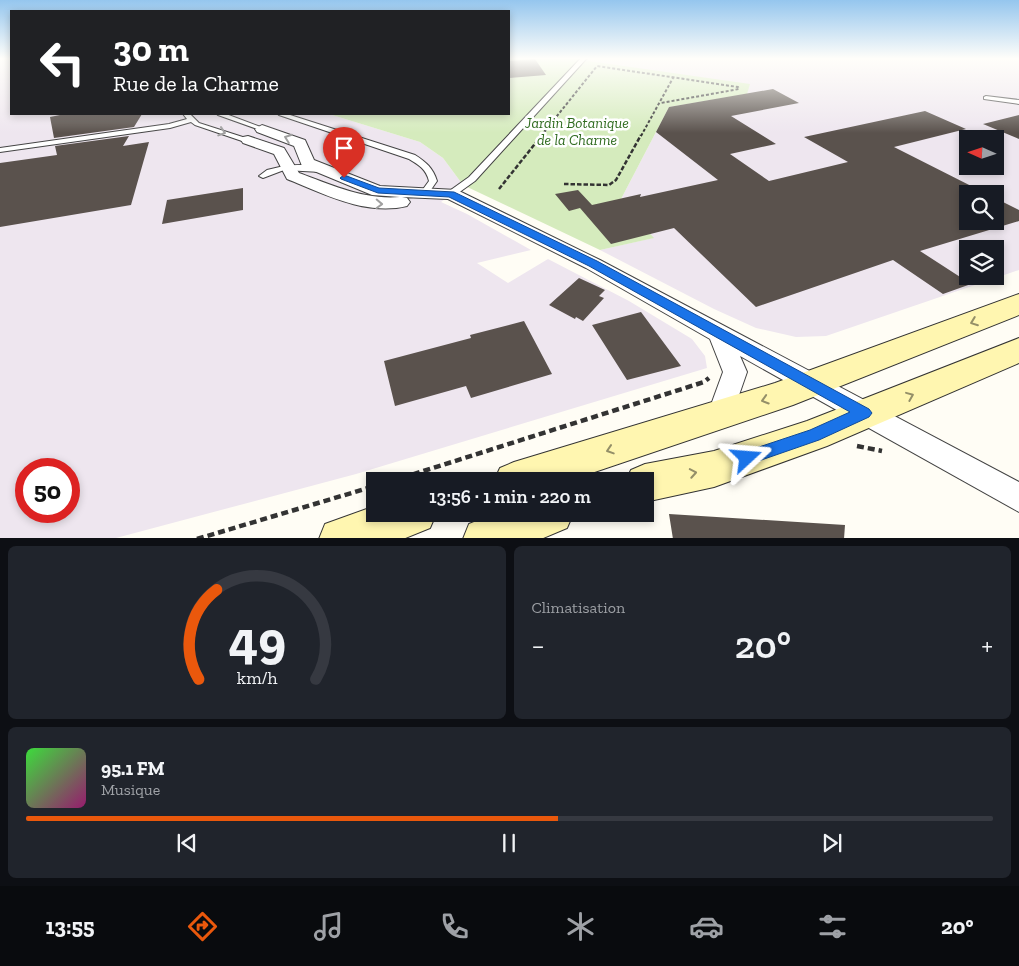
<!DOCTYPE html>
<html lang="fr">
<meta charset="utf-8">
<style>
body{margin:0;font-family:"Zilla Slab",serif;background:#20242c;color:#f1f3f6;height:100vh;display:flex;flex-direction:column;font-size:19px;white-space:nowrap}
*{box-sizing:border-box;margin:0}
p{font-size:16px;color:#9ea1a6}
.icon{flex:none;width:28px;height:28px;fill:none;stroke:currentColor;stroke-width:2;stroke-linecap:round;stroke-linejoin:round}
.map{position:relative;height:538px;overflow:hidden}
.side{display:flex;flex-direction:column;gap:8px;padding:8px;background:#0d0f14;flex:1}
.side>*{flex:none}
.banner{position:absolute;left:10px;top:10px;width:500px;height:105px;border-radius:0px;box-shadow:0 2px 8px #0003;background:#202124;color:#fff;overflow:hidden}
.needle{width:32px;rotate:273deg}
.tools{position:absolute;left:959px;top:130px;display:grid;gap:10px}
.tools a{display:grid;place-items:center;width:45px;height:45px;border-radius:0px;background:#171b24;box-shadow:0 2px 8px #0003;font-size:25px}
.speed{position:absolute;left:15px;top:458px;display:flex;gap:10px;font-size:25px;font-weight:700;text-align:center}
.speed>*{display:grid;place-content:center;width:65px;height:65px;border-radius:50%;background:#171b24;box-shadow:0 2px 8px #0003;line-height:1}
.speed .limit{border:8px solid #d22;background:#fff;color:#111}
.pin{position:absolute;display:grid;place-items:center;width:42px;height:42px;color:#fff;margin:-51px -21px;border-radius:50% 50% 50% 0;rotate:-45deg;box-shadow:0 0 5px #0007}
.pin .icon{rotate:45deg}
.me{position:absolute;width:55px;margin:-28px;rotate:71deg;stroke-linejoin:round;filter:drop-shadow(0 0 4px #0008)}
.turn{display:flex;align-items:center;gap:18px;height:105px;padding:0 20px;font-size:22px}
.turn .icon{width:65px;height:65px;stroke-width:2.5}
.turn b{display:block;font-size:35px;line-height:42px}
.big{font-size:38px;font-weight:600;line-height:1.1}
.side .card{flex:1;display:flex;flex-direction:column;justify-content:center;gap:8px;min-width:0;padding:0 18px;border-radius:8px;background:#20242c}
.side .dial{align-items:center;gap:0}
.dial svg{height:130px;overflow:visible;fill:none;stroke:#363941;stroke-width:7;stroke-linecap:round;text-anchor:middle}
.dial text{fill:#f1f3f6;stroke:none}
.song{display:flex;align-items:center;gap:15px}
.cover{width:60px;height:60px;border-radius:8px;background:linear-gradient(135deg,hsl(120 70% 55%),hsl(320 70% 35%))}
.played{height:5px;border-radius:2px;background:linear-gradient(90deg,#ea580c 55%,#363941 55%)}
.keys{display:flex;justify-content:space-around;direction:ltr}
.heat{display:flex;justify-content:space-between;align-items:center;font-size:28px;direction:ltr}
.side .tiles{flex:1;display:grid;gap:8px;grid-template-columns:1fr 1fr}
.card:last-child{grid-column:span 2}
.trip{position:absolute;left:366px;top:472px;width:288px;height:50px;border-radius:0px;background:#171b24;box-shadow:0 2px 8px #0003;font-weight:600;line-height:50px;text-align:center}
.dock{display:flex;height:80px;justify-content:space-around;align-items:center;background:#090b0e;color:#9ea1a6}
.dock .icon{width:35px;height:35px}
.dock .active{color:#ea580c}
.dock b{font-size:22px;color:#f1f3f6}
.map>svg:first-child{display:block}
.industrial{fill:#eee6ef;fill-rule:evenodd}
.green{fill:#d5ebbd}
.building{fill:#5a524d}
.lines{fill:none;stroke-linecap:round;stroke-linejoin:round}
.lane-casing{stroke:#444;stroke-width:2}
.street-casing{stroke:#444;stroke-width:2}
.secondary-casing{stroke:#333;stroke-width:2}
.path-far2{stroke:#333;stroke-width:2;stroke-dasharray:3 2;stroke-linecap:butt}
.path-far1{stroke:#333;stroke-width:2.5;stroke-dasharray:4.5 2;stroke-linecap:butt}
.path{stroke:#333;stroke-width:4.5;stroke-dasharray:7 4;stroke-linecap:butt}
.lane{fill:#fff;fill-rule:evenodd}
.street{fill:#fff;fill-rule:evenodd}
.secondary{fill:#fff6b0;fill-rule:evenodd}
.oneway{stroke:#a0a0a0}
.oneway2{stroke:#948f68}
.route{fill:#1a73e8;stroke:#114b97}
.labels{text-anchor:middle;stroke-width:5;stroke-linejoin:round;paint-order:stroke}
.far-park-label{font-size:15px;font-style:italic;fill:#2f6b1f;stroke:#fff}
</style>
<div class="map">
<svg width="1019" height="539" viewBox="0 0 1019 539">
<rect width="100%" height="100%" fill="#fffdf5"/>
<!-- industrial -->
<path class="industrial" d="M0,58H11V114H329L420,142L443,158L463,185L441,202L467,214L531,250L477,263L508,283L548,259L629,301L692,339L705,356L707,368L356,474L116,538H0ZM26,469H69V511H26Z
M584,58H1019V270L826,336L796,337L756,328L714,309L600,250L653,238L620,201L669,107L747,94L581,60ZM968,139H995V166H968ZM968,194H995V221H968ZM968,249H995V276H968Z"/>
<!-- green -->
<path class="green" d="M509,58H584L582,60L750,84L747,94L669,107L620,201L654,238L600,250L463,185L443,158L420,142L329,114H509Z"/>
<!-- building -->
<path class="building" d="M535,59L546,75L509,78V61Z
M773,89L799,103L731,116L776,144L730,154L769,181L848,162L804,137L925,111L966,129L894,147L987,194H968V221H995V198L1019,210V221L920,251L971,284L943,294L893,260L756,307L674,228L611,244L580,208L569,211L555,194L578,190L592,205L641,194L640,197L718,180L656,132L669,107Z
M65,114H142L134,127L54,138L50,117Z
M1019,115V139L983,124Z
M129,136L123,146L149,142L131,205L0,227V163L57,155L55,146Z
M243,188V210L162,224L167,200Z
M579,278L605,290L599,296L604,298L583,321L576,317L575,319L549,305Z
M641,312L681,366L627,380L592,325Z
M524,321L552,374L471,398L466,386L395,406L384,361L471,338L470,335Z
M669,514L845,525L844,539H673Z"/>
<g class="lines">
<defs>
<path id="lane" d="M581,58H587L475,181L454,196H448V192L469,177Z
M986,96L1019,100V104L984,99V97Z
M183,114H190L199,123L252,140L245,142L195,125L191,122L170,128L0,152V148L169,124L187,119Z
M217,114H226L266,129L260,130L218,115Z
M278,114H287L415,155C426,162 433,168 437,181L428,194H422L421,192L429,181C426,169 419,165 409,159L279,115Z
M284,166C296,165 315,163 325,170L321,172L284,170L263,178L259,176L267,170Z"/>
<path id="street" d="M262,125L305,140L314,160L380,186L457,190L600,260L1019,482V512L740,356L747,372L730,421L721,424L712,421L708,413L723,372L710,339L586,268L448,199L402,197L407,198L410,202L407,206C366,216 324,194 287,179L274,154L243,143L241,140L243,137L248,136L284,148L299,173C332,185 363,200 400,197L372,195L302,166L294,146L257,132L255,129Z"/>
<path id="secondary" d="M1019,294V315L793,405L568,481H494L500,468L514,462L775,383Z
M1019,338V363L827,446L714,487L645,502V481H626L631,470L645,464L714,451L807,421Z
M375,506V514H436L430,528L403,539H319L325,524Z
M494,514H573L567,528L541,539H463L469,524Z"/>
</defs>
<!-- lane casing -->
<use href="#lane" class="lane-casing"/>
<!-- street casing -->
<use href="#street" class="street-casing"/>
<!-- secondary casing -->
<use href="#secondary" class="secondary-casing"/>
<!-- path-far2 -->
<path class="path-far2" d="M541,136L597,66L738,87L739,89L661,103
M641,136L673,78"/>
<!-- path-far1 -->
<path class="path-far1" d="M564,184L609,185L616,180L641,135
M499,189L542,135"/>
<!-- path -->
<path class="path" d="M857,446L882,451
M392,481L704,382L709,378
M197,539L375,486"/>
<!-- lane -->
<use href="#lane" class="lane"/>
<!-- street -->
<use href="#street" class="street"/>
<!-- secondary -->
<use href="#secondary" class="secondary"/>
</g>
<!-- one-way arrows -->
<defs><path id="oneway-chevron" d="M-2-3.5L2.5 0L-2 3.5" fill="none" stroke-width="1.6" stroke-linecap="round" stroke-linejoin="round" transform="scale(1.25)"/></defs>
<g class="oneway">
<use href="#oneway-chevron" transform="translate(222 132) rotate(18)"/>
<use href="#oneway-chevron" transform="translate(288 138) rotate(-160)"/>
<use href="#oneway-chevron" transform="translate(379 204) rotate(2)"/>
</g>
<g class="oneway2">
<use href="#oneway-chevron" transform="translate(974 322) rotate(159)"/>
<use href="#oneway-chevron" transform="translate(910 396) rotate(-22)"/>
<use href="#oneway-chevron" transform="translate(765 400) rotate(163)"/>
<use href="#oneway-chevron" transform="translate(610 450) rotate(162)"/>
<use href="#oneway-chevron" transform="translate(693 473) rotate(-10)"/>
</g>
<!-- sky -->
<linearGradient id="sky" x2="0" y2="1"><stop stop-color="#95c6ee"/><stop offset="0.44" stop-color="#fffefa"/><stop offset="1" stop-color="#fffefa" stop-opacity="0"/></linearGradient>
<rect width="1019" height="133" fill="url(#sky)"/>
<!-- route -->
<path class="route" d="M344,175L379,188L454,192L597,261L869,409L872,413L869,417L819,440L747,465L741,463L739,458L741,453L810,430L850,412L589,266L449,197L378,193L341,179L340,178Z"/>
<g class="labels">
<!-- far-park labels -->
<g class="far-park-label">
<text x="577" y="128">Jardin Botanique<tspan x="577" dy="17">de la Charme</tspan></text>
</g>
</g>
</svg>
<div class="tools">
<a><svg class="needle" viewBox="-14 -14 28 28"><path d="M0-13l5 13h-10z" fill="#e53935"/><path d="M0 13l5-13h-10z" fill="#9ea1a6"/></svg></a>
<a><svg class="icon" aria-label="search" viewBox="0 0 24 24"><circle cx="10" cy="10" r="6"/><path d="M15 15l6 6"/></svg></a>
<a><svg class="icon" aria-label="layers" viewBox="0 0 24 24"><path d="M12 4l9 5-9 5-9-5zM3 14l9 5 9-5"/></svg></a>
</div>
<div class="speed"><div class="limit">50</div></div>
<div class="pin" style="left:344px;top:178px;background:#d93025"><svg class="icon" aria-label="arrive" viewBox="0 0 24 24"><path d="M6 21V4h12l-3 4 3 4H6"/></svg></div>
<svg class="me" style="left:747px;top:458px" viewBox="-20 -20 40 40"><path d="M0-17L14 15 0 8-14 15z" fill="#1a73e8" stroke="#fff" stroke-width="4"/></svg>
<div class="trip">13:56 · 1 min · 220 m</div>
<div class="banner">
<div class="turn"><svg class="icon" aria-label="left" viewBox="0 0 24 24"><path d="M17 20v-9H6M10 6l-5 5 5 5"/></svg><div><b>30 m</b>Rue de la Charme</div></div>
</div>
</div>
<section class="side">
<div class="tiles">
<div class="card dial"><svg viewBox="0 0 100 80">
<path d="M14 69A42 42 0 1 1 86 69"/>
<path d="M14 69A42 42 0 0 1 25 14" stroke="#ea580c"/>
<text x="50" y="56" font-size="32" font-weight="700">49</text>
<text x="50" y="72" font-size="11">km/h</text>
</svg></div>
<div class="card"><p>Climatisation</p>
<div class="heat"><a>−</a><b class="big">20°</b><a>+</a></div>
</div>
<div class="card">
<div class="song"><i class="cover"></i><div><b>95.1 FM</b><p>Musique</p></div></div>
<div class="played"></div>
<div class="keys"><svg class="icon" aria-label="previous" viewBox="0 0 24 24"><path d="M18 5L8 12l10 7zM5 5v14"/></svg><svg class="icon" aria-label="pause" viewBox="0 0 24 24"><path d="M8 5v14M16 5v14"/></svg><svg class="icon" aria-label="next" viewBox="0 0 24 24"><path d="M6 5l10 7-10 7zM19 5v14"/></svg></div>
</div>
</div>
</section>
<nav class="dock">
<b>13:55</b>
<svg class="icon active" aria-label="directions" viewBox="0 0 24 24"><path d="M12 3l9 9-9 9-9-9zM9 14v-3h6M13 9l2 2-2 2"/></svg>
<svg class="icon" aria-label="music" viewBox="0 0 24 24"><path d="M9 18V5l10-2v13"/><circle cx="6" cy="18" r="3"/><circle cx="16" cy="16" r="3"/></svg>
<svg class="icon" aria-label="phone" viewBox="0 0 24 24"><path d="M5 4h4l2 5-3 2q2 4 5 5l2-3 5 2v4C11 20 4 13 5 4z"/></svg>
<svg class="icon" aria-label="climate" viewBox="0 0 24 24"><path d="M12 3v18M4 7l16 10M4 17L20 7"/></svg>
<svg class="icon" aria-label="car" viewBox="0 0 24 24"><path d="M5 17H2v-5l4-1 3-4h7l3 4 3 1v5h-3M9 17h6M6 11h13"/><circle cx="7" cy="17" r="2"/><circle cx="17" cy="17" r="2"/></svg>
<svg class="icon" aria-label="filters" viewBox="0 0 24 24"><path d="M4 7h16M4 17h16"/><circle cx="9" cy="7" r="2"/><circle cx="15" cy="17" r="2"/></svg>
<b>20°</b>
</nav>
